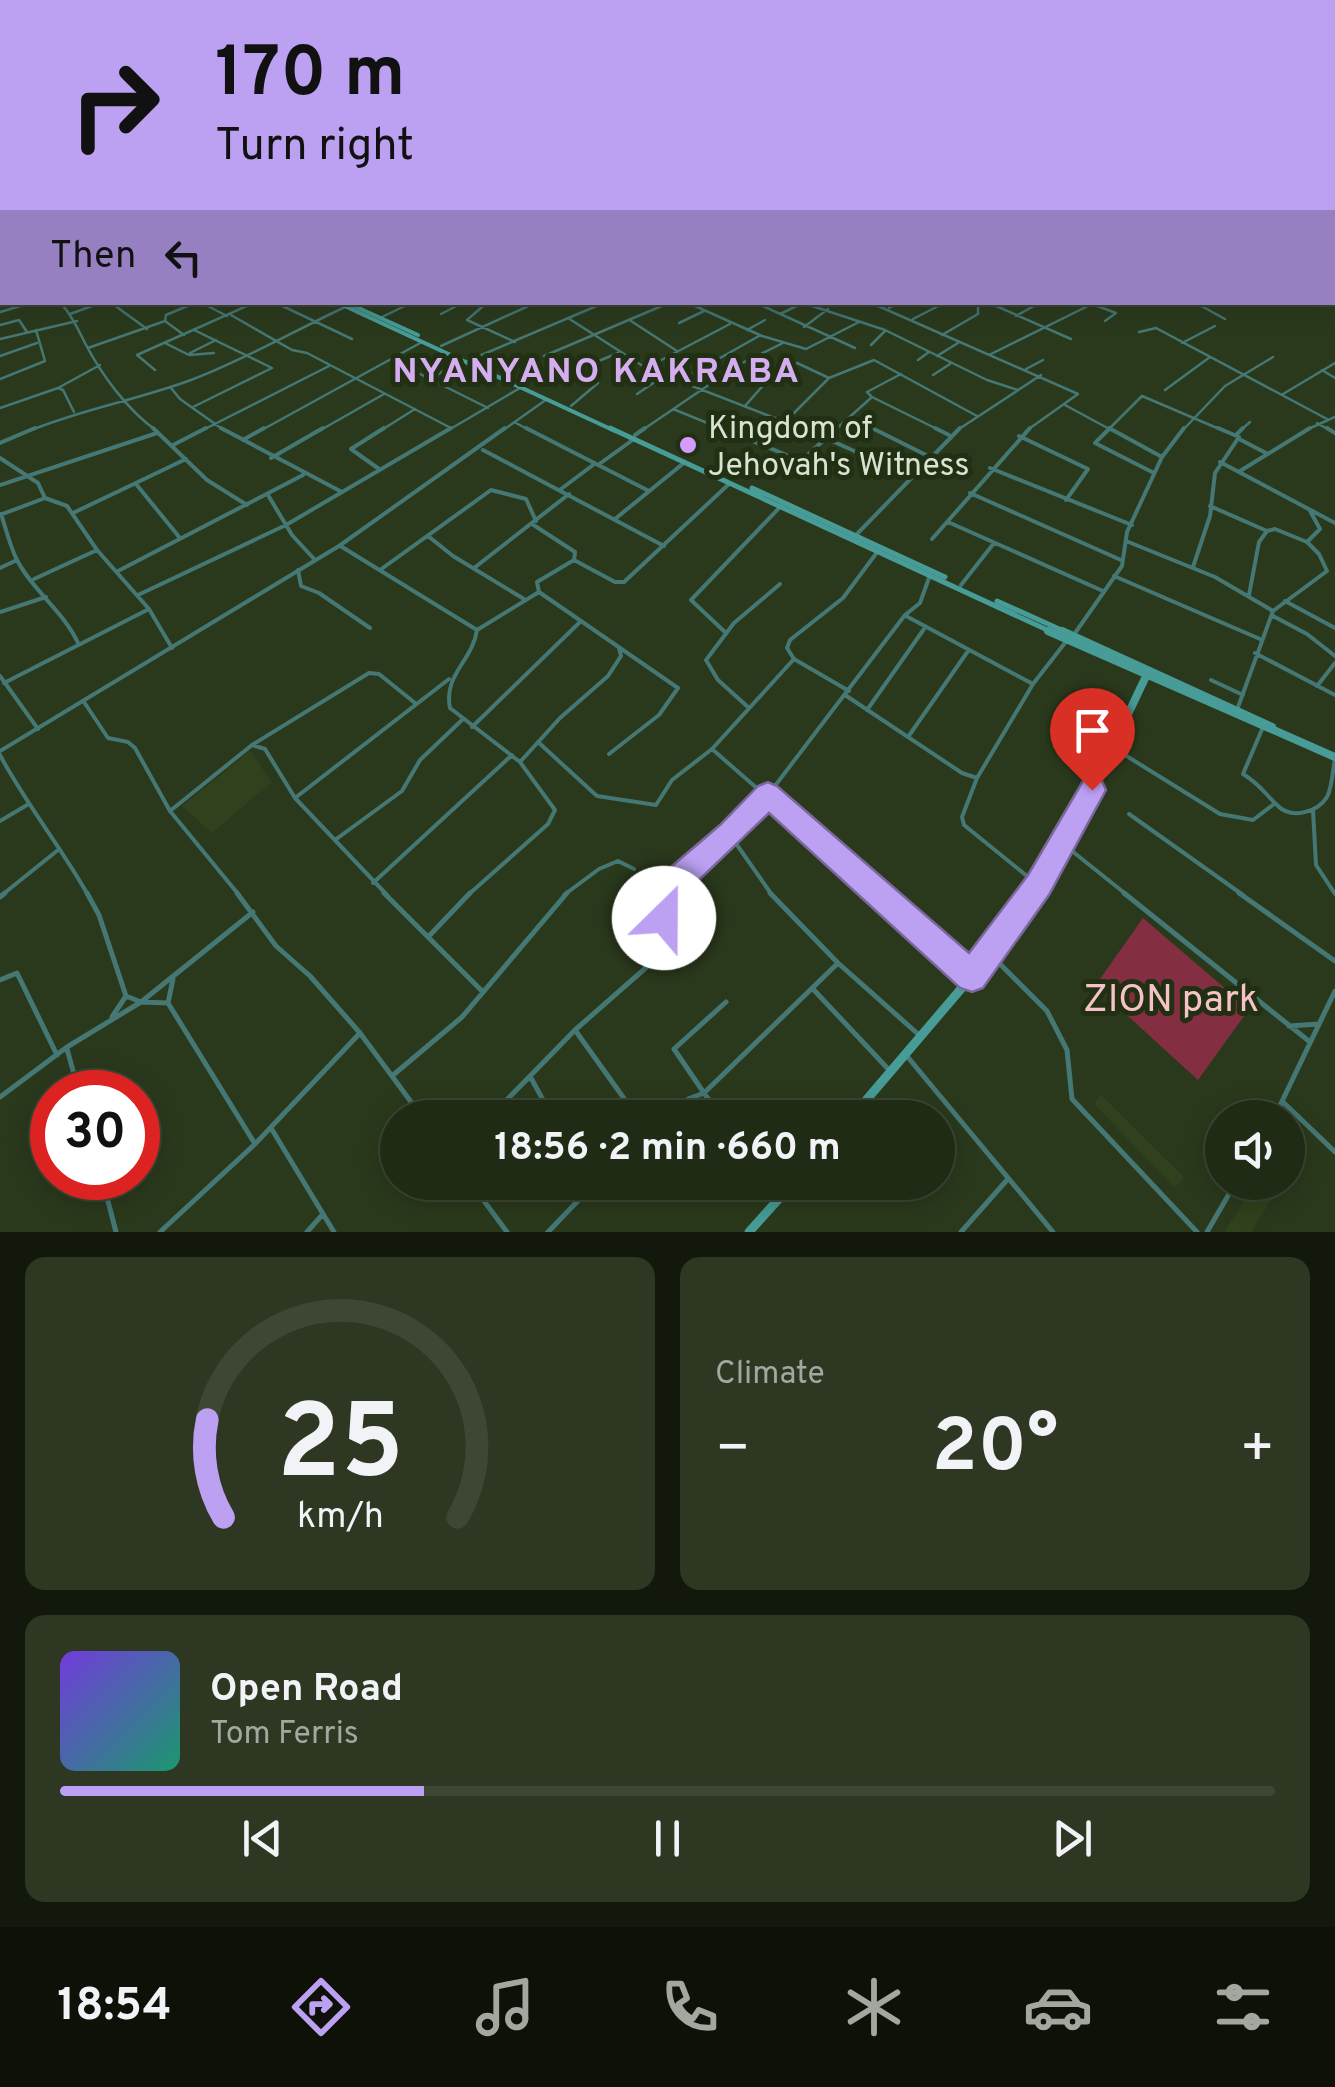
<!DOCTYPE html>
<meta charset="utf-8">
<style>
body{margin:0;font-family:Overpass,sans-serif;background:#2d3722;color:#f1f3f6;height:100vh;display:flex;flex-direction:column;font-size:38px;white-space:nowrap}
*{box-sizing:border-box;margin:0}
p{font-size:32px;color:#a2a7a0}
.icon{flex:none;width:55px;height:55px;fill:none;stroke:currentColor;stroke-width:2;stroke-linecap:round;stroke-linejoin:round}
.map{position:relative;height:1232px;overflow:hidden}
.drawer{display:flex;flex-direction:column;gap:25px;padding:25px;background:#12180c;flex:1}
.drawer>*{flex:none}
.hud{position:absolute;left:0px;top:0px;width:1335px;height:305px;box-shadow:0 5px 25px #0003,0 0 0 2px #3d4734;background:#bca0f2;color:#111;overflow:hidden}
.controls{position:absolute;left:1205px;top:1100px;display:grid;gap:20px}
.controls a{display:grid;place-items:center;width:100px;height:100px;border-radius:50%;background:#202b15;box-shadow:0 5px 25px #0003,0 0 0 2px #3d4734;font-size:50px}
.speed{position:absolute;left:30px;top:1070px;display:flex;gap:20px;font-size:50px;font-weight:700;text-align:center}
.speed>*{display:grid;place-content:center;width:130px;height:130px;border-radius:50%;background:#202b15;box-shadow:0 5px 25px #0003,0 0 0 2px #3d4734;line-height:1}
.speed .limit{border:15px solid #d22;background:#fff;color:#111}
.pin{position:absolute;display:grid;place-items:center;width:85px;height:85px;color:#fff;margin:-102px -42px;border-radius:50% 50% 50% 0;rotate:-45deg;box-shadow:0 0 10px #0007}
.pin .icon{rotate:45deg}
.me{position:absolute;width:110px;margin:-55px;rotate:23deg;stroke-linejoin:round;filter:drop-shadow(0 0 8px #0008)}
.turn{display:flex;align-items:center;gap:35px;height:210px;padding:0 50px;font-size:45px}
.turn .icon{width:130px;height:130px;stroke-width:2.5}
.turn b{display:block;font-size:70px;line-height:85px}
.then{display:flex;align-items:center;height:95px;padding:0 50px;background:#0003;gap:20px;font-size:38px}
.big{font-size:75px;font-weight:700;line-height:1.1}
.drawer .widget{flex:1;display:flex;flex-direction:column;justify-content:center;gap:15px;min-width:0;padding:0 35px;border-radius:20px;background:#2d3722}
.drawer .dial{align-items:center;gap:0}
.dial svg{height:260px;overflow:visible;fill:none;stroke:#3d4734;stroke-width:7;stroke-linecap:round;text-anchor:middle}
.dial text{fill:#f1f3f6;stroke:none}
.song{display:flex;align-items:center;gap:30px}
.cover{width:120px;height:120px;border-radius:15px;background:linear-gradient(135deg,hsl(260 70% 55%),hsl(160 70% 35%))}
.played{height:10px;border-radius:5px;background:linear-gradient(90deg,#bca0f2 30%,#3d4734 30%)}
.keys{display:flex;justify-content:space-around;direction:ltr}
.heat{display:flex;justify-content:space-between;align-items:center;font-size:55px;direction:ltr}
.drawer .tiles{flex:1;display:grid;gap:25px;grid-template-columns:1fr 1fr}
.widget:last-child{grid-column:span 2}
.trip{position:absolute;left:380px;top:1100px;width:575px;height:100px;border-radius:50px;background:#202b15;box-shadow:0 5px 25px #0003,0 0 0 2px #3d4734;font-weight:700;line-height:100px;text-align:center}
.menu{display:flex;height:160px;justify-content:space-around;align-items:center;background:#0d1108;color:#a2a7a0}
.menu .icon{width:70px;height:70px}
.menu .selected{color:#bca0f2}
.menu b{font-size:45px;color:#f1f3f6}
.map>svg:first-child{display:block}
.built{fill:#2f411d}
.green{fill:#842f41}
.lines{fill:none;stroke-linecap:round;stroke-linejoin:round}
.street-far2{stroke:#457774;stroke-width:2.5}
.street-far1{stroke:#457774;stroke-width:4}
.street{stroke:#457774;stroke-width:5}
.secondary-far3{stroke:#479c97;stroke-width:4}
.secondary-far2{stroke:#479c97;stroke-width:5}
.secondary-far1{stroke:#479c97;stroke-width:8}
.secondary{stroke:#479c97;stroke-width:9}
.route{fill:#bca0f2;stroke:#7a689d;stroke-width:2.5}
.poi-dot{fill:#d49cfb;stroke:#212f12;stroke-width:4}
.labels{text-anchor:middle;stroke-width:10;stroke-linejoin:round;paint-order:stroke}
.poi-label{font-size:32px;fill:#d9e3d1;stroke:#212f12;text-anchor:start}
.far-district-label{font-size:35px;font-weight:bold;letter-spacing:2.5px;fill:#d4aef0;stroke:#212f12}
.near-park-label{font-size:38px;fill:#f6c2c8;stroke:#212f12}
</style>
<div class="map">
<svg width="1335" height="1232" viewBox="0 0 1335 1232">
<rect width="100%" height="100%" fill="#2a391c"/>
<!-- built -->
<path class="built" d="M250,751L272,782L212,833L182,806Z
M1101,1095L1184,1177L1175,1188L1094,1104Z
M1256,1183L1274,1196L1251,1232H1224Z"/>
<!-- green -->
<path class="green" d="M1143,918L1249,1009L1198,1080L1095,986Z"/>
<g class="lines">
<!-- street-far2 -->
<path class="street-far2" d="M60,302C72,316 77,327 85,343C101,374 128,411 157,431
M110,302L147,329
M200,302L227,316
M274,302L352,339
M686,302L762,336L806,349L859,322
M754,302L855,348
M800,302L885,330L987,380L1018,390
M869,302L1078,394L1026,431
M987,302L1071,339
M1194,302L1225,319
M1092,304L1116,313L1105,321
M482,307L467,320L515,342
M889,308L899,302
M0,312L34,302
M70,314L103,302
M441,314L464,302
M780,314L803,303
M231,315L292,350L307,353L449,427
M1016,316L1041,302
M380,318L413,302
M568,318L646,368L808,431
M913,319L946,302
M165,321L184,335
M631,321L677,351
M679,323L704,311
M0,325L19,320L27,332
M804,327L828,309
M747,330L765,320
M1139,332L1156,328L1327,419
M942,335L978,314V302
M0,339L77,321
M165,343L189,355L214,353
M1182,343L1215,326
M871,345L885,331
M441,346L537,302
M88,348L165,321L166,315L197,302
M190,353L216,340
M989,355L1096,302
M0,356L37,343
M544,356L671,302
M544,356L598,383L571,406
M937,356L958,343
M918,360L929,352
M394,361L488,408
M465,362L606,302
M646,368L730,324
M1026,369L1043,360
M155,370L137,355L256,302
M577,370L618,353
M1322,370L1335,378
M933,375L950,364
M0,379L45,361L36,330
M430,380L459,360
M681,380L759,336
M58,388L63,390L74,412
M171,388L180,399L225,431
M1165,390L1210,357
M637,394L665,375
M1283,394L1335,363
M872,397L941,431
M1065,405L1113,431
M745,406L767,381L797,363L829,378
M193,407L272,368L194,330
M0,408L58,388L100,365
M673,409L727,431
M851,418L877,431
M787,420L829,378L874,360L977,416
M514,422L531,431
M1317,423L1331,431
M29,431C82,409 137,400 191,380C244,360 294,331 345,307
M201,431L329,366
M260,431L422,342
M319,431L384,394
M380,431L415,409
M447,431L520,388
M502,431L547,399
M641,431L738,365L783,343
M834,431L872,397L867,392L901,374
M956,431L1041,375
M1107,431L1142,396L1224,431
M1182,431L1225,386L1273,357
M1240,431L1250,422
M1304,431L1335,417"/>
<!-- street-far1 -->
<path class="street-far1" d="M153,428L207,480L247,505
M221,428L340,491
M526,428L649,491
M721,428L801,461L837,428
M803,428L910,476
M872,428L928,456
M935,428L949,435
M1109,428L1162,457
M1110,428L1095,443L1154,473
M1327,428L1335,433
M635,435L645,428
M1236,435L1243,428
M1019,436L1088,469L1066,500
M1239,439L1266,453
M243,440L264,428
M0,443L35,428
M173,445L206,428
M483,450L664,546
M0,458L38,483L45,498
M271,458L323,428
M1220,462L1335,523
M598,465L634,439
M990,468L1132,525
M379,469L351,449L384,428
M1240,471L1310,428
M136,484L180,538
M0,485L157,433
M561,489L593,465
M970,493L1121,560
M268,495L292,535L315,560
M1210,506L1267,531L1259,542L1249,595
M73,513L186,459
M1,514C6,529 10,546 17,560C33,591 64,612 78,643
M0,515L45,498L67,506L97,550L149,609L172,648
M615,519L685,462
M948,522L1103,591
M532,524L575,552L574,560
M1267,531L1275,529L1307,542
M857,534L960,428
M428,536L453,556L524,599
M932,539L1030,428
M1126,541L1215,577L1273,611
M342,547L477,630C473,660 443,675 450,708L520,762L555,810L548,824L468,895
M1193,567L1210,516L1215,473L1239,437L1218,428
M0,568L17,560
M474,568L569,494
M298,570L301,586L319,593L370,628
M380,570L491,490L526,499L536,521
M118,571L303,475
M1114,576L1260,639
M34,579L97,550
M961,585L994,543
M539,592L678,688L659,715L609,754
M539,592L537,582L574,560L615,582H624L730,483
M138,595L286,525L451,428
M1285,601L1335,628
M0,612L46,597
M906,616L1033,684
M1273,616L1307,634L1335,656
M477,630L539,592
M726,633L691,600L781,506
M1073,636L1122,566L1127,532L1162,457L1184,428
M1255,653L1335,695
M794,659L849,691
M0,676L38,729
M1211,680L1243,695
M4,683L147,610
M1317,686L1335,663
M845,695L962,773L977,778L1033,684L1068,639
M84,702L108,738L128,742L135,748L170,811L239,895
M749,708L718,680L706,660L734,623L780,584
M867,710L924,629
M1237,710L1273,611L1327,571L1319,554L1307,542L1320,529L1309,509
M472,727L580,622
M1263,727L1243,774C1261,785 1264,793 1278,806C1291,819 1317,813 1327,797C1332,788 1333,769 1335,758
M908,737L968,651
M538,742L597,796L656,805L672,780L712,749L794,659L787,648L790,640L843,598L878,551
M252,745L265,749L295,798L387,895
M1112,747L1220,814L1253,820L1274,804
M712,749L879,895
M0,751L339,546L505,428
M0,755C26,804 61,847 88,895
M520,762L560,718L608,676L621,656L619,648
M977,778L962,817L964,825L1038,885
M295,798L449,679
M1313,810L1316,865L1335,894
M170,811L252,745L369,673L379,674L415,703
M1129,814L1243,895
M0,821L27,805
M730,835L772,895
M335,840L402,791L420,760L462,720
M1062,843L1127,895
M373,883L512,755
M2,895L58,850
M564,895L599,869L618,861L634,869
M662,895L768,795L905,615L920,603L930,575"/>
<!-- street -->
<path class="street" d="M87,893L99,915L126,996
M237,893L276,946L310,976L360,1033L423,1118
M384,893L483,992
M770,893L838,963L918,1034
M876,893L971,976
M1124,893L1310,1042
M1239,893L1335,961
M0,897L5,893
M429,936L470,893
M991,955L1047,1011L1067,1050L1072,1099L1197,1232
M173,979L168,1003L255,1144
M0,980L17,973L57,1055
M812,988L891,1072
M126,996L141,1002L168,1003
M726,1002L674,1049L704,1093L838,963
M112,1017L126,996
M1289,1026L1319,1024
M575,1030L638,1118
M67,1049L79,1092
M906,1055L1053,1232
M392,1076L462,1017L567,893
M531,1078L553,1118
M0,1097L67,1047L141,1002L253,912
M1283,1102L1335,1152
M489,1118L575,1030L657,958L665,932L660,901L663,893
M667,1118L688,1099L704,1093L722,1118
M1274,1118L1335,991
M271,1128L334,1232
M102,1178L116,1232
M470,1182L507,1232
M769,1182L778,1195
M160,1232L255,1144L360,1033
M307,1232L323,1214
M548,1232L596,1182
M961,1232L1007,1180
M1207,1232L1236,1182"/>
<!-- secondary-far3 -->
<path class="secondary-far3" d="M336,302L615,431
M352,305L418,335"/>
<!-- secondary-far2 -->
<path class="secondary-far2" d="M610,428L1054,633
M752,488L945,577
M997,601L1068,633"/>
<!-- secondary-far1 -->
<path class="secondary-far1" d="M1048,631L1335,757
M1062,631L1272,727
M1032,895L1092,790L1148,672"/>
<!-- secondary -->
<path class="secondary" d="M851,1118L972,976L1033,893
M749,1232L794,1182"/>
</g>
<!-- sky -->
<linearGradient id="sky" x2="0" y2="1"><stop stop-color="#171f0f"/><stop offset="0.47" stop-color="#44544b"/><stop offset="1" stop-color="#44544b" stop-opacity="0"/></linearGradient>
<rect width="1335" height="324" fill="url(#sky)"/>
<!-- route -->
<path class="route" d="M1092,778L1102,781L1106,790L1049,895L983,988L972,992L960,988L769,813L678,900L679,918L675,929L664,934L653,929C647,914 646,898 652,883L720,825L758,786L768,782L777,786L969,953L1028,875L1083,781Z"/>
<!-- markers -->
<circle class="poi-dot" cx="688" cy="445" r="10"/>
<g class="labels">
<!-- poi labels -->
<g class="poi-label">
<text x="708" y="438">Kingdom of<tspan x="708" dy="37">Jehovah's Witness</tspan></text>
</g>
<!-- far-district labels -->
<g class="far-district-label">
<text x="597" y="382">NYANYANO KAKRABA</text>
</g>
<!-- near-park labels -->
<g class="near-park-label">
<text x="1171" y="1011">ZION park</text>
</g>
</g>
</svg>
<div class="controls">
<a><svg class="icon" aria-label="sound" viewBox="0 0 24 24"><path d="M4 9h4l5-4v14l-5-4H4zM17 9q2 3 0 6"/></svg></a>
</div>
<div class="speed"><div class="limit">30</div></div>
<div class="pin" style="left:1092px;top:790px;background:#d93025"><svg class="icon" aria-label="arrive" viewBox="0 0 24 24"><path d="M6 21V4h12l-3 4 3 4H6"/></svg></div>
<svg class="me" style="left:664px;top:918px" viewBox="-20 -20 40 40"><circle r="19" fill="#fff"/><path d="M0-13L10 11 0 6-10 11z" fill="#bca0f2"/></svg>
<div class="trip">18:56 · 2 min · 660 m</div>
<div class="hud">
<div class="turn"><svg class="icon" aria-label="right" viewBox="0 0 24 24"><path d="M7 20v-9h11M14 6l5 5-5 5"/></svg><div><b>170 m</b>Turn right</div></div>
<div class="then">Then<svg class="icon" aria-label="left" viewBox="0 0 24 24"><path d="M17 20v-9H6M10 6l-5 5 5 5"/></svg></div>
</div>
</div>
<section class="drawer">
<div class="tiles">
<div class="widget dial"><svg viewBox="0 0 100 80">
<path d="M14 69A42 42 0 1 1 86 69"/>
<path d="M14 69A42 42 0 0 1 9 39" stroke="#bca0f2"/>
<text x="50" y="56" font-size="32" font-weight="700">25</text>
<text x="50" y="72" font-size="11">km/h</text>
</svg></div>
<div class="widget"><p>Climate</p>
<div class="heat"><a>−</a><b class="big">20°</b><a>+</a></div>
</div>
<div class="widget">
<div class="song"><i class="cover"></i><div><b>Open Road</b><p>Tom Ferris</p></div></div>
<div class="played"></div>
<div class="keys"><svg class="icon" aria-label="previous" viewBox="0 0 24 24"><path d="M18 5L8 12l10 7zM5 5v14"/></svg><svg class="icon" aria-label="pause" viewBox="0 0 24 24"><path d="M8 5v14M16 5v14"/></svg><svg class="icon" aria-label="next" viewBox="0 0 24 24"><path d="M6 5l10 7-10 7zM19 5v14"/></svg></div>
</div>
</div>
</section>
<nav class="menu">
<b>18:54</b>
<svg class="icon selected" aria-label="directions" viewBox="0 0 24 24"><path d="M12 3l9 9-9 9-9-9zM9 14v-3h6M13 9l2 2-2 2"/></svg>
<svg class="icon" aria-label="music" viewBox="0 0 24 24"><path d="M9 18V5l10-2v13"/><circle cx="6" cy="18" r="3"/><circle cx="16" cy="16" r="3"/></svg>
<svg class="icon" aria-label="phone" viewBox="0 0 24 24"><path d="M5 4h4l2 5-3 2q2 4 5 5l2-3 5 2v4C11 20 4 13 5 4z"/></svg>
<svg class="icon" aria-label="climate" viewBox="0 0 24 24"><path d="M12 3v18M4 7l16 10M4 17L20 7"/></svg>
<svg class="icon" aria-label="car" viewBox="0 0 24 24"><path d="M5 17H2v-5l4-1 3-4h7l3 4 3 1v5h-3M9 17h6M6 11h13"/><circle cx="7" cy="17" r="2"/><circle cx="17" cy="17" r="2"/></svg>
<svg class="icon" aria-label="filters" viewBox="0 0 24 24"><path d="M4 7h16M4 17h16"/><circle cx="9" cy="7" r="2"/><circle cx="15" cy="17" r="2"/></svg>
</nav>
